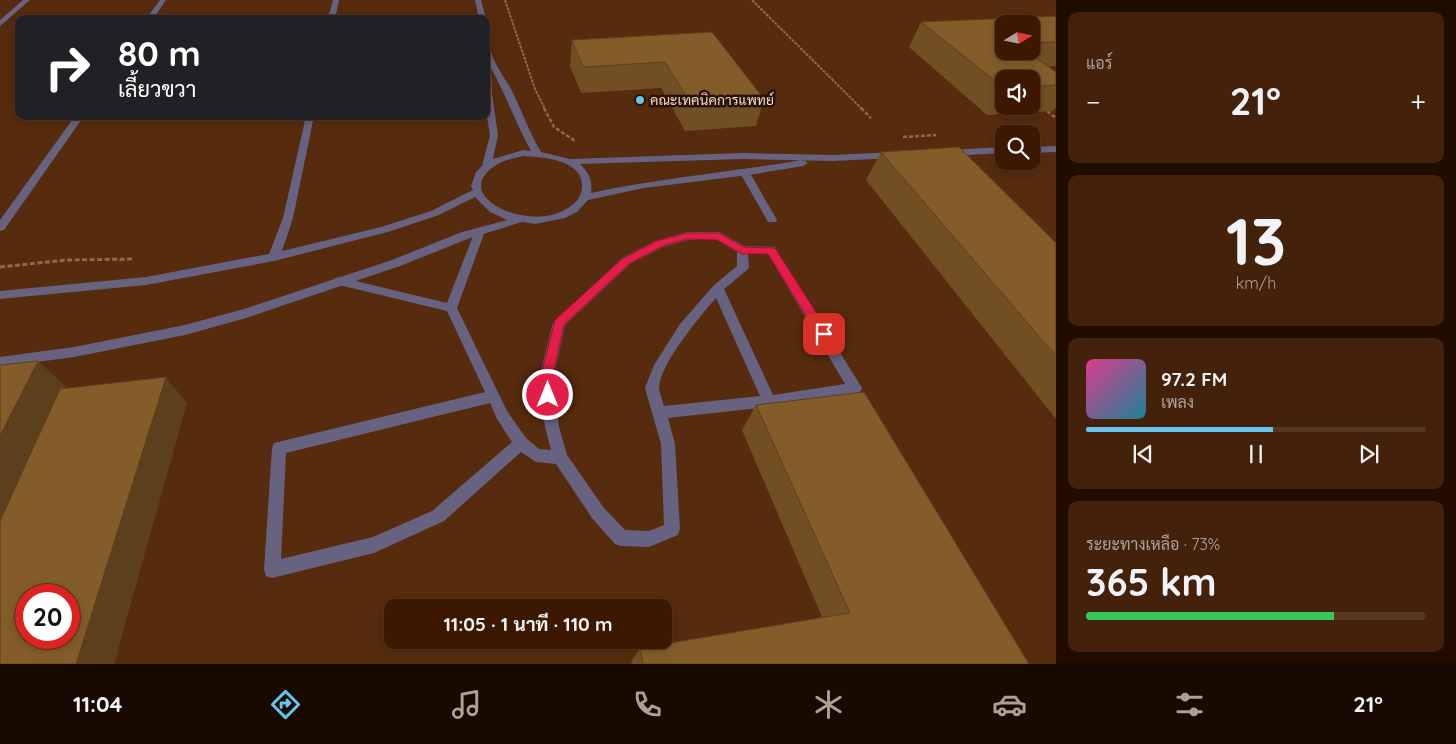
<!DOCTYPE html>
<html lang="th">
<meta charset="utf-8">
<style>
body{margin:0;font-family:Quicksand,Sarabun,sans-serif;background:#43210a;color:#f1f3f6;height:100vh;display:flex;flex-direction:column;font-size:19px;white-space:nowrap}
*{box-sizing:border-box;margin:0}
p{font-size:16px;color:#aca099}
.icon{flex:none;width:28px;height:28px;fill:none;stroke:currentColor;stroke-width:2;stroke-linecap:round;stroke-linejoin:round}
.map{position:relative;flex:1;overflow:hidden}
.sheet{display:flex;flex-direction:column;gap:12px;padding:12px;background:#210d00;width:400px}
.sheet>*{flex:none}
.banner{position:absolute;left:15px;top:15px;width:475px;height:105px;border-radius:10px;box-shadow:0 2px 8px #0003,0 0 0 1px #553722;background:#202124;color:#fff;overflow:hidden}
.needle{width:32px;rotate:80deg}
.fabs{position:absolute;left:995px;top:15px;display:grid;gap:10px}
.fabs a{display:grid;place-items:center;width:45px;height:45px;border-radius:10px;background:#3c1800;box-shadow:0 2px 8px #0003,0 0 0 1px #553722;font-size:25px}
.speed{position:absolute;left:15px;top:584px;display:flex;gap:10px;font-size:25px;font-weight:700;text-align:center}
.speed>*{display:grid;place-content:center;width:65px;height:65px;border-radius:50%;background:#3c1800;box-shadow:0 2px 8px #0003,0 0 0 1px #553722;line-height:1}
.speed .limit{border:8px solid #d22;background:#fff;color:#111}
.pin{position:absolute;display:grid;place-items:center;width:42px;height:42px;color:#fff;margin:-21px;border-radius:10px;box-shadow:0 2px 8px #0006}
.me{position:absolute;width:55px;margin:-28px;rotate:0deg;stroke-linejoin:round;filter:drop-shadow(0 0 4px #0008)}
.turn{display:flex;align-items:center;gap:18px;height:105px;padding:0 20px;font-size:22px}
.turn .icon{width:65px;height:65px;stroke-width:2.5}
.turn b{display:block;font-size:35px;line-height:42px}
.big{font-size:38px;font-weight:700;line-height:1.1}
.sheet .card{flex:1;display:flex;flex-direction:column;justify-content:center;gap:8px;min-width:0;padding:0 18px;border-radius:10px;background:#43210a}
.sheet .dial{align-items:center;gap:0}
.dial b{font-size:65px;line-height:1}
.song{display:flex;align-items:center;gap:15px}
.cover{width:60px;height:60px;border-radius:8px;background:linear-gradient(135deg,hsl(330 70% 55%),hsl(190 70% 35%))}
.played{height:5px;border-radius:2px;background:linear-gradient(90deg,#67c4f0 55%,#553722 55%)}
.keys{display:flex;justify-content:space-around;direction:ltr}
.heat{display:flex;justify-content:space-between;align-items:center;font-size:28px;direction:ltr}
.charge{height:8px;border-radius:4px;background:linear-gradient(90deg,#34c759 73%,#553722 0)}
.trip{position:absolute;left:384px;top:599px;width:288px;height:50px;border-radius:10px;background:#3c1800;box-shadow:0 2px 8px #0003,0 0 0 1px #553722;font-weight:700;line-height:50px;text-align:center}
.tabs{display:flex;height:80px;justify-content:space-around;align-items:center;background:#180a00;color:#aca099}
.tabs .icon{width:35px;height:35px}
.tabs .on{color:#67c4f0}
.tabs b{font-size:22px;color:#f1f3f6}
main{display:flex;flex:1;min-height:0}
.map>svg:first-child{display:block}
.built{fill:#562b0e;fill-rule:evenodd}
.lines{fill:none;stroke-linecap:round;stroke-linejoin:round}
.path-far2{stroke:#91674d;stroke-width:2;stroke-dasharray:3 1;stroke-linecap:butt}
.path-far1{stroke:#91674d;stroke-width:2.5;stroke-dasharray:4 2;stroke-linecap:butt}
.path{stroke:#91674d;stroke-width:3;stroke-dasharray:5 2.5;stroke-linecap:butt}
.service{fill:#666280;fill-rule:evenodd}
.minor{fill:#666280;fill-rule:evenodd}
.wall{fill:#714f23;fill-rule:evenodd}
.shaded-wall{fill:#5c401d}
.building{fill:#835c29;stroke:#5c401d;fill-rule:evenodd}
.route{fill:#e11d48;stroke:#92132f}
.poi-dot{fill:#67c4f0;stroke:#271205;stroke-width:2}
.labels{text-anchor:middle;stroke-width:5;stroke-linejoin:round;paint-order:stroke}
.far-poi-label{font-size:14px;fill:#f6d6c5;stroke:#271205;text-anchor:start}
</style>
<main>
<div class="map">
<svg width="1056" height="664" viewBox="0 0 1056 664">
<rect width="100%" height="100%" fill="#502000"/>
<!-- built -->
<path class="built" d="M0,0H1056V664H0ZM19,19H486V116H19ZM1004,24H1031V51H1004ZM1004,79H1031V106H1004ZM1004,134H1031V161H1004ZM26,595H69V638H26ZM392,608H662V640H392Z"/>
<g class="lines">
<!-- path-far2 -->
<path class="path-far2" d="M505,0L535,89L545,109
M752,0L862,109"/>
<!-- path-far1 -->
<path class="path-far1" d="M544,108L554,127L575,141
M861,108L871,118
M1047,111L1056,118
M903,137L936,135"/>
<!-- path -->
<path class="path" d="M0,267L67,260L134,259"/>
<!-- service -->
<path class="service" d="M23,0H30L0,26V20Z
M160,0H166L153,19H146Z
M333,0H339L335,19H328Z
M75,116H84L4,230L0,231V220Z
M306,116H314L293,218L280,257L274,261L268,257L283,218Z
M745,170L750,173L777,220L776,222H768L767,220L740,173Z
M480,227L485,231L457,308L507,411L526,438L539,449L551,450L545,427L539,379L553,323L622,258L655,241L687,232H719L744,246L775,247L862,388L860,392L855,394L769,407L668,418L675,444L680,529L678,535L649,547L621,546L615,544L592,518L556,464L536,462L521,452L444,521L374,553L272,578L266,576L264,570L272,448L274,443L485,392L447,311L335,284L333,281L335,278L339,277L447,303L475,231ZM687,240H717L737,252V266L714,285L680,324L654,365L645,388L661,444L664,525L649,531L625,530L604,508L567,455L559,427L553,379L565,325L630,264L663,247ZM748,254H768L845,384L773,395L724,289L747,270L749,267ZM716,298L760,396L664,406C663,401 659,393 659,387C661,363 700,316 716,298ZM490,403L497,419L512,442L432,511L373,537L281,559L286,453Z"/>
<!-- minor -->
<path class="minor" d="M475,0H481L486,19H479Z
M486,43L490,45C491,61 504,76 512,91C522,111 529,132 541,152L570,159L743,153L833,155L895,152L900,155L895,158L833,161L743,159L580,164C589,173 593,181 591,193C661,178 732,172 803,160L808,163L803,166L749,175L644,188L588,200L577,212L565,218L535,224L522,222L470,238L400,266L246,318L185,335L74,357L0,367V357L74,347L185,325L244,309L392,260L462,232L507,220L490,212L475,197L439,215L388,232L274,261L146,285L0,299V291L146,277L274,253L381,227L431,211L473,190L471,186L476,172L482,166L490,135L486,111ZM491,68C506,95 516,124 531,151L523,150L493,159L498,135L492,94ZM523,156C543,157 583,160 582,186C582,196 576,203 568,208C530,234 445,195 498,164C505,160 515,158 523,156Z
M1056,146V152L1031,153V147Z
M1004,147V153L947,156L942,153L947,150Z"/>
</g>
<!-- wall -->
<path class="wall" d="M1056,16V66L1048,67L1056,72V107L1053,111L987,115L909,47L921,22ZM1031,24V51H1004ZM1004,79H1031V106H1004Z
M712,32L764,99L756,126L685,131L661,88L581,93L570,66L572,40Z
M881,152L1056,243V419L866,180Z
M756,405L1029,664H632L631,662L640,648L822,617L742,430Z"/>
<!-- shaded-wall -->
<path class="shaded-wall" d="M38,361L66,387L0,531V436Z
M166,377L187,403L114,664H76Z"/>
<!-- building -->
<path class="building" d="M1056,16V42L1031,43V24H1004V51H1026L1056,72V85L1031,87V79H1004V88L921,22Z
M712,32L764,99L692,105L665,62L583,67L572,40Z
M959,147L1056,243V356L881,152Z
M38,361L0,436V365Z
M166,377L76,664H0V521L60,389ZM26,595H69V638H26Z
M864,392L1029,664H643L640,648L850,613L756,405Z"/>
<!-- route -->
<path class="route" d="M687,233H719L744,247L775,248L828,331L829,334L828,337H819L768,254H742L717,240L687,239L663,246L629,264L564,325L552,379L554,395L552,398L548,400L543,398L540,379L555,320L622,259L656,241Z"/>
<!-- markers -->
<circle class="poi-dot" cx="640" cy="100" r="5"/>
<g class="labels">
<!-- far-poi labels -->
<g class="far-poi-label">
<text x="650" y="105">คณะเทคนิคการแพทย์</text>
</g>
</g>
</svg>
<div class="fabs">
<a><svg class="needle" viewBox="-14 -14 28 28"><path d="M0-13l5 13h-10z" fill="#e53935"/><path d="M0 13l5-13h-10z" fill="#aca099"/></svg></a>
<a><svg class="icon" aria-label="sound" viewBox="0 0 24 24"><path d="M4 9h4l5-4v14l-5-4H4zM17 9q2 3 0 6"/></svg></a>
<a><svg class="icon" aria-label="search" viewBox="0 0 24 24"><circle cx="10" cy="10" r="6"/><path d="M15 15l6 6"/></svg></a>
</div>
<div class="speed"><div class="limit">20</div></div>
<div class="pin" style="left:824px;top:334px;background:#d93025"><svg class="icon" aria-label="arrive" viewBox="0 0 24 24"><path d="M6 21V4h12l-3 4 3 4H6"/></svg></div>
<svg class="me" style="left:548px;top:395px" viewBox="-20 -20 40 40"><circle r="17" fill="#e11d48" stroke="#fff" stroke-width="3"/><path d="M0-11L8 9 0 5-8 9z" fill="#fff"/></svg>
<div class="trip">11:05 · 1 นาที · 110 m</div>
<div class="banner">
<div class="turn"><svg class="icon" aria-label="right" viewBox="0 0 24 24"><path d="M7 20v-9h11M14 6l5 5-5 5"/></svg><div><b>80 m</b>เลี้ยวขวา</div></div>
</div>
</div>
<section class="sheet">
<div class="card"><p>แอร์</p>
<div class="heat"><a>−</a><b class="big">21°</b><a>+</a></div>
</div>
<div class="card dial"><b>13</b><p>km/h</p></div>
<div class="card">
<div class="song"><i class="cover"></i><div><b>97.2 FM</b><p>เพลง</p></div></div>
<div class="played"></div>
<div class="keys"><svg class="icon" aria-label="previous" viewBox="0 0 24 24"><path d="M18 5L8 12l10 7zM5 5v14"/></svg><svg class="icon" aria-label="pause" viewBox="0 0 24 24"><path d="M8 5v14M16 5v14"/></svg><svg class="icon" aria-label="next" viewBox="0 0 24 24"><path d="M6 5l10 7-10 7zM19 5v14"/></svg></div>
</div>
<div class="card"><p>ระยะทางเหลือ · 73%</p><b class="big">365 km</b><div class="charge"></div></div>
</section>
</main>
<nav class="tabs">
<b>11:04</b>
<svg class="icon on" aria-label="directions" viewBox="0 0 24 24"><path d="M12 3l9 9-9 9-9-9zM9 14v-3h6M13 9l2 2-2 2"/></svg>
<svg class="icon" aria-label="music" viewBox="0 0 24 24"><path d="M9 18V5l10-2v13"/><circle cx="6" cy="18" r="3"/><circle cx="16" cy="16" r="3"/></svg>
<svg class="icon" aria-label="phone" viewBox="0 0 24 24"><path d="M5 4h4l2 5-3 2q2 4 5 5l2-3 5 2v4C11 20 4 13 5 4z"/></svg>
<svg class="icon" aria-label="climate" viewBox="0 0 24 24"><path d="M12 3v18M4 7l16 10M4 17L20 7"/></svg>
<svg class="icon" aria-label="car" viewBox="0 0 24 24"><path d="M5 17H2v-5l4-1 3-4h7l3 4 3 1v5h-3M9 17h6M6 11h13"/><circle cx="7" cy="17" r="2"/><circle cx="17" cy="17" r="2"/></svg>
<svg class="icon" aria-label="filters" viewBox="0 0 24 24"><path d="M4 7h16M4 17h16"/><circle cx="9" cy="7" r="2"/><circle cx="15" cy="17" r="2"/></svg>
<b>21°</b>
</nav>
